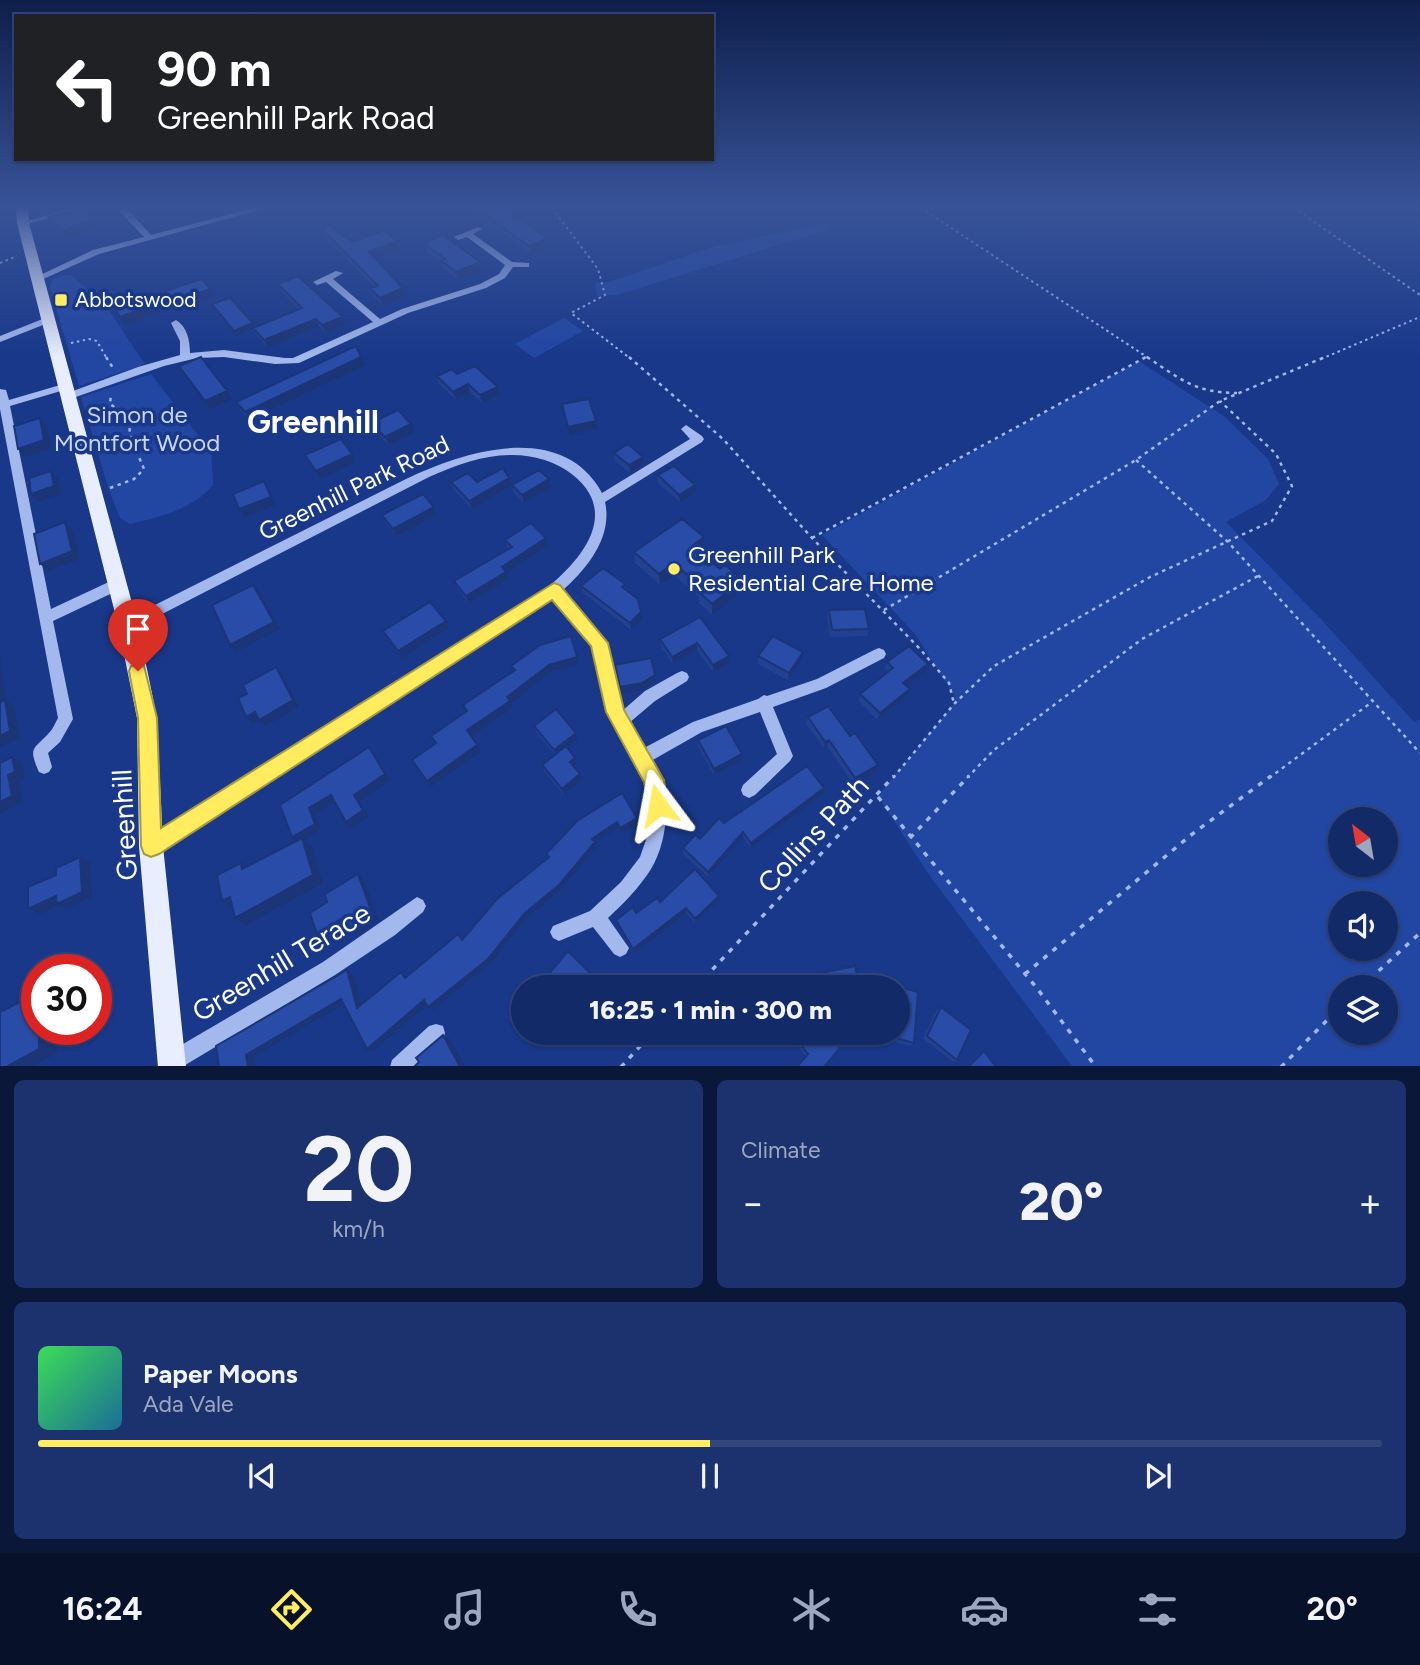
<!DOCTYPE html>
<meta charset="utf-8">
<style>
body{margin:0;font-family:Figtree,sans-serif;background:#1c326e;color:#f1f3f6;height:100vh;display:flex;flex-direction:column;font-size:26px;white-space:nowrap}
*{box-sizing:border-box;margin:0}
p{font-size:23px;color:#9da7c0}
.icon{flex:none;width:38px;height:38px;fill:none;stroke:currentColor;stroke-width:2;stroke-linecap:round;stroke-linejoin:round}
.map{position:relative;height:1066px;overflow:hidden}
.side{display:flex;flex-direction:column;gap:14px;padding:14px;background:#0a1739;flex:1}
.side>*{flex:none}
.hud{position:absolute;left:14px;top:14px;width:700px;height:147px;border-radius:0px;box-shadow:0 2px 5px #0004,0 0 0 2px #32467c;background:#202124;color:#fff;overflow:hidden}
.needle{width:46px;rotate:329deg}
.fabs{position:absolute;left:1328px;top:807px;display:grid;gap:14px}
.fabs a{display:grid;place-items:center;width:70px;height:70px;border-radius:50%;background:#132a68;box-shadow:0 2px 5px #0004,0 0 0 2px #32467c;font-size:35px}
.speed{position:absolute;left:21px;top:954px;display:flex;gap:14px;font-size:35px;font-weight:700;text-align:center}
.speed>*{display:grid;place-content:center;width:91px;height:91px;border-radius:50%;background:#132a68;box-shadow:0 2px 5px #0004,0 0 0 2px #32467c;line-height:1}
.speed .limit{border:10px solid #d22;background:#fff;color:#111}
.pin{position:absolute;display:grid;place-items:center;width:60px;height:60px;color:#fff;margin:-72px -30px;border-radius:50% 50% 50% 0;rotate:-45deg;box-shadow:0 0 7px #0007}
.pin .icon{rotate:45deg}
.me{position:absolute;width:77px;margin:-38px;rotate:347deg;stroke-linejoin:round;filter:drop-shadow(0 0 5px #0008)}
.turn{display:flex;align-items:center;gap:24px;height:147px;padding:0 28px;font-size:32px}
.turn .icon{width:91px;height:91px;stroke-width:2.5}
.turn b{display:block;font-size:49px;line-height:60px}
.big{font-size:52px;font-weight:800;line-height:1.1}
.side .card{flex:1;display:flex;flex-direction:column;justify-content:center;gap:10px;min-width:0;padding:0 24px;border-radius:10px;background:#1c326e}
.side .dial{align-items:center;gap:0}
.dial b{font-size:91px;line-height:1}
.song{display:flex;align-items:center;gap:21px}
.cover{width:84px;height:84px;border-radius:10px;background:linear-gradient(135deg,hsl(130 70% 55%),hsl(200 70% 35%))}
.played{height:7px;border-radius:4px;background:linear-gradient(90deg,#ffec5f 50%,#32467c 50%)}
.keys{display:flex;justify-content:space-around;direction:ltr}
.heat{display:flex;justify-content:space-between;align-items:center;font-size:38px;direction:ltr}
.side .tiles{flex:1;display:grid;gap:14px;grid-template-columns:1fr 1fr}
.card:last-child{grid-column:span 2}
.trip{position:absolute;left:511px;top:975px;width:399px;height:70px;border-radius:35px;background:#132a68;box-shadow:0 2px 5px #0004,0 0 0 2px #32467c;font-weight:800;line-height:70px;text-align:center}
.tab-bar{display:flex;height:112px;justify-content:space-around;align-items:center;background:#08112a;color:#9da7c0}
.tab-bar .icon{width:49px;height:49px}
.tab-bar .on{color:#ffec5f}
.tab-bar b{font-size:32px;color:#f1f3f6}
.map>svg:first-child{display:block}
.green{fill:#2247a3;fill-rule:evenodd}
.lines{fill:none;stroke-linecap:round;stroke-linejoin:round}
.path-far2{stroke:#a3b8ed;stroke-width:2;stroke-dasharray:2.5 3.5;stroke-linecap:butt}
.path-far1{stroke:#a3b8ed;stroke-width:2.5;stroke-dasharray:3.5 4.5;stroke-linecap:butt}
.path{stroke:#a3b8ed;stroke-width:3.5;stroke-dasharray:5 7;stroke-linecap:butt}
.minor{fill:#a3b8ed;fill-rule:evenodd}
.major{fill:#e9eeff;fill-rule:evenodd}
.wall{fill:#224190}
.shaded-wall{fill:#1c3576}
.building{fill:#284ca8;stroke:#1c3576;stroke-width:2}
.route{fill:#ffec5f;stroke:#a6993e;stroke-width:2}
.poi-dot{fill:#ffec5f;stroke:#19388a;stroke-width:2.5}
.labels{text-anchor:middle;stroke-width:7;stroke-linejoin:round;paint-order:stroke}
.far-poi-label{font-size:21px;fill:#fff;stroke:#19388a;text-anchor:start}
.park-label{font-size:24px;fill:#c8d6fa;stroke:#19388a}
.street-label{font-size:24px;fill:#fff;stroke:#19388a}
.poi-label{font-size:24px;fill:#fff;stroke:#19388a;text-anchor:start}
.near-street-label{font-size:28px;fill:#fff;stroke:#19388a}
.district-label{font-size:32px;font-weight:bold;fill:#fff;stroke:#19388a}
</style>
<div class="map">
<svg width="1420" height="1067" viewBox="0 0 1420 1067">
<rect width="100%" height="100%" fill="#19388a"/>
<!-- green -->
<path class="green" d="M824,224L827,230L620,294L597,296L595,283L609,282L709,248Z
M62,275H71L104,303L145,364L79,386L50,287L52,281Z
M564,318L583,331L534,358L515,344Z
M1139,361L1225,417L1268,459L1279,484L1266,500L1226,522L1320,618L1414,722L1420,719V1066H1072L927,872L878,796L954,704V695L915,634L822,535ZM1386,819V864H1340V819ZM1386,903V948H1340V903ZM1386,987V1032H1340V987Z
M151,374L211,452L213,485C193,509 160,517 130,524L120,518L109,490L81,397Z"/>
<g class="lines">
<!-- path-far2 -->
<path class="path-far2" d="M552,208L598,269L605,295L571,313L631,359
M921,208L1150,359
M1294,208L1420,295
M0,263L17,256
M71,343L89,339L97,341L107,359
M1143,359L1146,357
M1321,359L1420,317"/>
<!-- path-far1 -->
<path class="path-far1" d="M106,357L113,368
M629,357L723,439L812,538L920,649L949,683L954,704
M1147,357C1180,379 1196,393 1237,393
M1136,460L1228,542L1420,753
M110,488L134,479L144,469L130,436L129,418L110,404L111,394
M812,538L1146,357
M884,610L1136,460L1220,401L1325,357
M893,778L954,704L994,666L1150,577L1272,521L1292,486L1276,454L1220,401
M967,778L994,750L1142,639L1258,576
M1269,778L1372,702"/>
<!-- path -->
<path class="path" d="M878,797L1036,987L1096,1067
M910,838L969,776
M1025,974L1191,835L1271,776
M696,987L894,776
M1361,987L1420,933
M621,1067L653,1032
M1281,1067L1340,1007"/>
<!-- minor -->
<path class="minor" d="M75,208H89L23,225L19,223Z
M253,208H266L99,254L41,280L34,278L93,250L144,237L121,213V209H127L151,235Z
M478,227L482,229L473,234L512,262L529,263V267H513L505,278L486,288L408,313L299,363L275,364L224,357L197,358L164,366L73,398L69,399L64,396L65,394L138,367L180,355V341L171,323L176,320C187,326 190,341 190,353L224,350L285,358H293L373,322L326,282L317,285L313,282L336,271L343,273L333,279L380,319L402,309L480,284L499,274L505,265L467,237L458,240L454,237Z
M50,316L53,317V321L0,342V336Z
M67,383L72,386L71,388L10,406L51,609L113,580H123L124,584L123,588L53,621L73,719L60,742L48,753L52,767L49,772L44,774L39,772C28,747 33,750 49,733C53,729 55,723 58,718L0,409V389L6,390L9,400Z
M686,425L702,436L704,439L702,442L605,502C613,537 587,569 562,591L604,639L622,711L645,691L677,673L682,671L687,673L689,677L687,681L655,701L629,723L644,748L693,722L758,699L764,695L767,696L817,679L874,650L879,648L884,650L886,654L884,658L826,688L773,707L793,756L790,761L755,795L749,798L743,795L741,790L743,785L777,754L760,712L702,732L651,761C655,767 660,773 662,780C670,808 666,844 651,869C639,888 624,903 608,918L629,948L626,954L620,957L614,954L593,927L559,941L553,938L550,932L553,926L590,911L621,882L640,857L648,834L650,805L647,782L608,712L593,645L553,598L157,852L151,854L145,852L143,846L145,840L549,586C584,557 619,512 573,475C555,461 534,455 512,455C483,455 456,465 429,477L133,629L128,631L123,629L121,625L123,621L406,479C464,451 562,420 602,493L690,439L681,429Z
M417,897L423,900L426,906L423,912L395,935L335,975L182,1067H166L163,1061L166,1054L323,962Z
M436,1024L443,1026L445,1033L443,1040L414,1067H390L392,1060L429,1026Z"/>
<!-- major -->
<path class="major" d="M16,208H28L29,223L138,625L157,718L163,846L186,1067H158L139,846L137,718L118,625L17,223Z"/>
</g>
<!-- wall -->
<path class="wall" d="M468,208H502L548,238L549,246L531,254Z
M48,217L94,219L98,226L67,237L52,224Z
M323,230L352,242L400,248L375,258L405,296L383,306L373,296L370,288L374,287L326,238Z
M424,243L482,270L458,280L443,268L441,262L426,251Z
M278,284L346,324L326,333L319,326L268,348L257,336L253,328L299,310L282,292Z
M365,365L250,420L240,410L236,402Z
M457,374L500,395L482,403L470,392L456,400L439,384L437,376Z
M371,423L415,432L389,445L375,431Z
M614,453L643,465L630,473L615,461Z
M658,475L696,493L680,502L658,483Z
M451,482H477L511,486L472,509L454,490Z
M512,485L551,487L524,503L514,493Z
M434,507L437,515L397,536L386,523L382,515Z
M505,540L548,546L507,573L509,579L469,603L457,588L454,581L508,549Z
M704,549L699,552L720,569L743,580L742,591L712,615L699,603V597L674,575L660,585L635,563L634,552Z
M581,586L626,591L642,620L631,630L583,593Z
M829,610L869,629L867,636L830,637L827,617Z
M700,617L729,663L713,672L697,650L673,664L661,646L660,639Z
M803,652L802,659L788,680L758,664V656Z
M887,662L925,671L906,686L910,689L907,696L877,720L858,700L860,694L888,672L885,669Z
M808,717L850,736L878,765L875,772L853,784L827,746L824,748L806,724Z
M534,726L576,733L578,739L567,748L575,758L577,764L574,767L580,774L582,780L564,795L544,771L542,765L555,755L536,732Z
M698,740L742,754L741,761L714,775L698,746Z
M823,794L750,848L743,837L708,877L683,854V848L700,839L724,823Z
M719,901L695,923L686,913L635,953L616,920L636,913L660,902Z
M817,974L860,987H817L815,977Z
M889,984L918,992L914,1043L910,1046L881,1038V1032H898V987H887Z
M941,1007L957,1060L953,1062L923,1038L937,1010Z
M849,1032H872V1033L869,1036L851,1040Z
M796,1038L824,1067L806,1057L794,1041Z
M984,1051L996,1067H966L979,1054Z"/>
<!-- shaded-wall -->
<path class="shaded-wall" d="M94,219L98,226L67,237L63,230Z
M548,238L549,246L531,254L529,246Z
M397,241L400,248L372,259L369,252Z
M480,262L482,270L458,280L456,272Z
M403,288L405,296L383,306L380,298Z
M210,289L214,297L178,310L173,302Z
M158,303L162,311L125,325L120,317Z
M343,317L346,324L326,333L322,325Z
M316,319L319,326L268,348L264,340Z
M253,323L255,327L236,335L234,331Z
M361,357L365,365L250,420L245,412Z
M468,384L470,392L456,400L453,392Z
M498,387L500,395L482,403L480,395Z
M227,391L232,399L210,409L205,401Z
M40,418L47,426L51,448L25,457L18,449Z
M596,421L597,429L570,435L568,427Z
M411,424L415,432L389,445L385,437Z
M352,454L356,462L320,479L316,471Z
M643,457V465L630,473L629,465Z
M51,471L58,479L61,494L39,502L31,494Z
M509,478L511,486L472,509L469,501Z
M549,479L551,487L524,503L522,495Z
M264,481L269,489L276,505L245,517L239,509Z
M695,485L696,493L680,502L679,495Z
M434,507L437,515L397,536L393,529Z
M65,522L73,530L79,559L48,571L40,564Z
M704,537V549L692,557V546Z
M546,538L548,546L507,573L509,579L469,603L466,596L502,567Z
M674,563V575L660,585L659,574Z
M743,580L742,591L712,615V604Z
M253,585L259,592L280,629L236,652L230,645Z
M641,612L642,620L631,630L630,623Z
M446,621L449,628L402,658L398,651Z
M697,643V650L673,664L672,657Z
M803,652L802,659L788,680L789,673Z
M729,656V663L713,672V665Z
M0,657L6,700L14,707L20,738L0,747Z
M577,657L579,664L551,672L511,703L513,708L470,737L467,730L549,665Z
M928,664L925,671L901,690L903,683Z
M276,667L282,674L299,707L265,726L259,720L253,723L246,717L255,712Z
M655,675L656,682L642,690L621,694L620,687Z
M910,689L907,696L877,720L880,713Z
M576,733L578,739L556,757L554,750Z
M829,740L827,746L824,748L825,742Z
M477,745L481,751L431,787L427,781Z
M369,747L390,780L359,801L368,816L351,828L346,822Z
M742,754L741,761L714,775V769Z
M12,757L22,763L25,778L19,782L22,802L0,814V802L8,775Z
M575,758L577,764L572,768L570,762Z
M878,765L875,772L853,784L855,778Z
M580,774L582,780L564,795L562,789Z
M824,788L823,794L750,848L751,843Z
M331,795L336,801L315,814L321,829L304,840L312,846L323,883L246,925L235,918L299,843L292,837L309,808Z
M637,818L638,823L622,833L620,828Z
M617,822L619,828L595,842L597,847L561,889L528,917L491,962L433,1010L428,1007L525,913L592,839Z
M743,832V837L708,877V872Z
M80,857L90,862L92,897L67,908L59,905L40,914L28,909Z
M358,874L363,879L379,920L357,935L351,931Z
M719,896V901L695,923V919Z
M230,897L234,908L222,901Z
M686,908V913L635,953L633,949Z
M346,916L352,920L324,938L317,934Z
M347,970L353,974L363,1011L357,1008Z
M341,999L347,1002L254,1057L255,1067H248L246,1055Z
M424,1000L429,1003L373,1051L367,1049Z
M39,1029H56L57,1053L32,1067H6Z
M619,1032H622L611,1049L609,1046Z
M443,1035L450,1039L465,1067H460Z"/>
<!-- building -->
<path class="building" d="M476,208H502L548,238L529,246Z
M81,209L94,219L63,230L48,217Z
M328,225L352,242L384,230L397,241L369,252L403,288L380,298L370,288L378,286L323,230Z
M443,235L480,262L456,272L441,260L445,259L424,243Z
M298,276L343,317L322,325L316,319L264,340L253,328L302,308L278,284Z
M202,279L210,289L173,302L165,291Z
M151,292L158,303L120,317L112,305Z
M230,298L253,323L234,331L212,304Z
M356,346L361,357L245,412L236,402Z
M201,357L227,391L205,401L179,366Z
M475,366L498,387L480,395L468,384L453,392L437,376L452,369L457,374Z
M589,399L596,421L568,427L562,404Z
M398,410L411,424L385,437L371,423Z
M40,418L44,440L18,449L14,426Z
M341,439L352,454L316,471L305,455Z
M628,444L643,457L629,465L614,453Z
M674,466L695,485L679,495L658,475Z
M503,468L509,478L469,501L451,482L468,473L477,482Z
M539,470L549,479L522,495L512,485Z
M51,471L54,486L31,494L29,478Z
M264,481L271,497L239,509L233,494Z
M423,494L434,507L393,529L382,515Z
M682,519L704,537L692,546L720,569L725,565L743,580L712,604L699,592L703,589L674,563L659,574L634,552Z
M65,522L72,551L40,564L34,534Z
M531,523L546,538L502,567L506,572L466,596L454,581L512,547L505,540Z
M603,568L625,584L622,587L638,599L641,612L630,623L581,586Z
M253,585L274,622L230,645L212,605Z
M430,602L446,621L398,651L383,631Z
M865,609L869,629L832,630L829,610Z
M700,617L729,656L713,665L697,643L672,657L660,639Z
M571,636L577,657L549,665L507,697L510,701L467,730L477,745L427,781L412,760L436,743L431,736L467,711L463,705L515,670L511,666L540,645Z
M773,636L803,652L789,673L758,656Z
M909,646L928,664L903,683L910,689L880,713L860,694L893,668L887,662Z
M651,658L655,675L642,683L620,687L615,665Z
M276,667L293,700L259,720L255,712L246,717L238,698L247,694L243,685Z
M5,700L10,731L0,736V702Z
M828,706L850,736L855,733L878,765L855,778L829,740L825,742L808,717Z
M556,709L576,733L554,750L534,726Z
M726,726L742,754L714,769L698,740Z
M566,746L575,758L570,762L580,774L562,789L542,765Z
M369,747L385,774L354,795L363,810L346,822L331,795L309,808L315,824L292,837L280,805Z
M12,757L15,772L8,775L12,796L0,802V763Z
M807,766L824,788L751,843L743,832L708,872L683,848L695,835L700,839L719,818L724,823Z
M622,793L637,818L620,828L617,822L592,839L595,842L559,885L525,913L488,959L428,1007L424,1000L367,1049L341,999L246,1055L248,1067H219L216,1046L347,970L357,1008L401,972L405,978L458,934L462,940L497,899L549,857L546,854L577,821Z
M302,838L313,875L235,918L230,897L222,901L217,875L241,863L242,869Z
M80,857L82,892L57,904L56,896L28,909V887L56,875V868Z
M695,869L719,896L695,919L686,908L633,949L616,920L633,907L636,913L657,898L660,902Z
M358,874L373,916L351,931L346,916L317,934L310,913L327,902L325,894Z
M568,951L604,987H547L542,982Z
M855,966L860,987H820L817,974Z
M889,984L918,992L914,1043L884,1035V1032H898V987H889Z
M37,993V1029H39V1049L6,1067H0V1012Z
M941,1007L971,1030L957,1060L927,1036Z
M595,1032H619L609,1046Z
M801,1032H828L841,1047L824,1067H797L808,1054L796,1038Z
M852,1032H872V1033L853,1037Z
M443,1035L460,1067H414L419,1062L416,1058Z
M984,1051L996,1067H968Z"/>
<!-- sky -->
<linearGradient id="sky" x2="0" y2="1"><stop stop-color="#0e1f4c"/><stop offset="0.58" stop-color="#385398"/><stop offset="1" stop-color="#385398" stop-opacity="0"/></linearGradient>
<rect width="1420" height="357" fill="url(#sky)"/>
<!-- route -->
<path class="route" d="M554,583L560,585L608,643L624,710L664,780L668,805L665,812L658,815L650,812L644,782L606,712L591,646L552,600L159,854L151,857L144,854L141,846L138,718L129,671L131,666H144L157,718L161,828Z"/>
<!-- markers -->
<g class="poi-dot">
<rect x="54" y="293" width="14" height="14" rx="3.5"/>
<circle cx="674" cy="569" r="7"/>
</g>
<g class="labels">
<!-- far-poi labels -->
<g class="far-poi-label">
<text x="75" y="307">Abbotswood</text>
</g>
<!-- park labels -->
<g class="park-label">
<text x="137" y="423">Simon de<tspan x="137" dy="28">Montfort Wood</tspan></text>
</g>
<!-- street labels -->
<g class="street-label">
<text transform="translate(354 488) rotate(-26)" y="8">Greenhill Park Road</text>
</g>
<!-- poi labels -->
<g class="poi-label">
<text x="688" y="563">Greenhill Park<tspan x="688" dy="28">Residential Care Home</tspan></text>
</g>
<!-- near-street labels -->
<g class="near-street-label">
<text transform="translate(124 825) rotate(-93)" y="10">Greenhill</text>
<text transform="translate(813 834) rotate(-47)" y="10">Collins Path</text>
<text transform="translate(281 962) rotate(-31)" y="10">Greenhill Terace</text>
</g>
<!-- district labels -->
<g class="district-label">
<text x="313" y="433">Greenhill</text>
</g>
</g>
</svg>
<div class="fabs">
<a><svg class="needle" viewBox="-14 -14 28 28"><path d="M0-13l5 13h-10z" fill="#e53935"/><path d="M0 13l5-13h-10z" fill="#9da7c0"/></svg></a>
<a><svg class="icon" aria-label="sound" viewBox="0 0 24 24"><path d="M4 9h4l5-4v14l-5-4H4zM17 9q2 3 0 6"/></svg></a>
<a><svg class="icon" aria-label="layers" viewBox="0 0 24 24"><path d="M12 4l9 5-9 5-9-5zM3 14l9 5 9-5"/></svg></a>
</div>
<div class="speed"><div class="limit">30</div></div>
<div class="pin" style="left:138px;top:671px;background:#d93025"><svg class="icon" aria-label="arrive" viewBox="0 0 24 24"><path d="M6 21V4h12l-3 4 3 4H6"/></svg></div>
<svg class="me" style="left:658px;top:805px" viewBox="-20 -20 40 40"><path d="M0-17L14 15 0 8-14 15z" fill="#ffec5f" stroke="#fff" stroke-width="4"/></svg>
<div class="trip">16:25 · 1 min · 300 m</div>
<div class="hud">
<div class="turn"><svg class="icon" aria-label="left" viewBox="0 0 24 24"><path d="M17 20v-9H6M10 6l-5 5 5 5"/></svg><div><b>90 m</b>Greenhill Park Road</div></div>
</div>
</div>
<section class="side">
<div class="tiles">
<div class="card dial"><b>20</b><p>km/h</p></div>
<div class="card"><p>Climate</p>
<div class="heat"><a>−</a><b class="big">20°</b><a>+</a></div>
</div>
<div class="card">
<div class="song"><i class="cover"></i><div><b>Paper Moons</b><p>Ada Vale</p></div></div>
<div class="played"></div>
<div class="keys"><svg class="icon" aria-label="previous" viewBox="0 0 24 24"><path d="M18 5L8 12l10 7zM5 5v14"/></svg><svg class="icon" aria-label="pause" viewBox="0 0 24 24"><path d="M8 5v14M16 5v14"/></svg><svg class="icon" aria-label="next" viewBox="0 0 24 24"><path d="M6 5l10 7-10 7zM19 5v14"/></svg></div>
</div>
</div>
</section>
<nav class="tab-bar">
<b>16:24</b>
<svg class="icon on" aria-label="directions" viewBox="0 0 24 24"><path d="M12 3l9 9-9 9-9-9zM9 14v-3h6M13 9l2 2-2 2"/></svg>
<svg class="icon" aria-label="music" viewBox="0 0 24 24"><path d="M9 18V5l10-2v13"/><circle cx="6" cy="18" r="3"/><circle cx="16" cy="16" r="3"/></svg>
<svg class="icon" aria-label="phone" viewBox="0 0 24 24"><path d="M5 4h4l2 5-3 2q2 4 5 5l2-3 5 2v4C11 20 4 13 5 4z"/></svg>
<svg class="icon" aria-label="climate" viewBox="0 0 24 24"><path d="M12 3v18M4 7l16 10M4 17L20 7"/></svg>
<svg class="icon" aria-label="car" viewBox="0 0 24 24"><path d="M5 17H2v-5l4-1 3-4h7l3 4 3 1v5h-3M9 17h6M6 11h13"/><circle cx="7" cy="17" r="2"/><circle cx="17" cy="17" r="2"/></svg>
<svg class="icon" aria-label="filters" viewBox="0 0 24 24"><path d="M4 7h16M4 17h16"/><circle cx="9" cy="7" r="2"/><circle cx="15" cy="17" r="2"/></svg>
<b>20°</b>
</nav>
